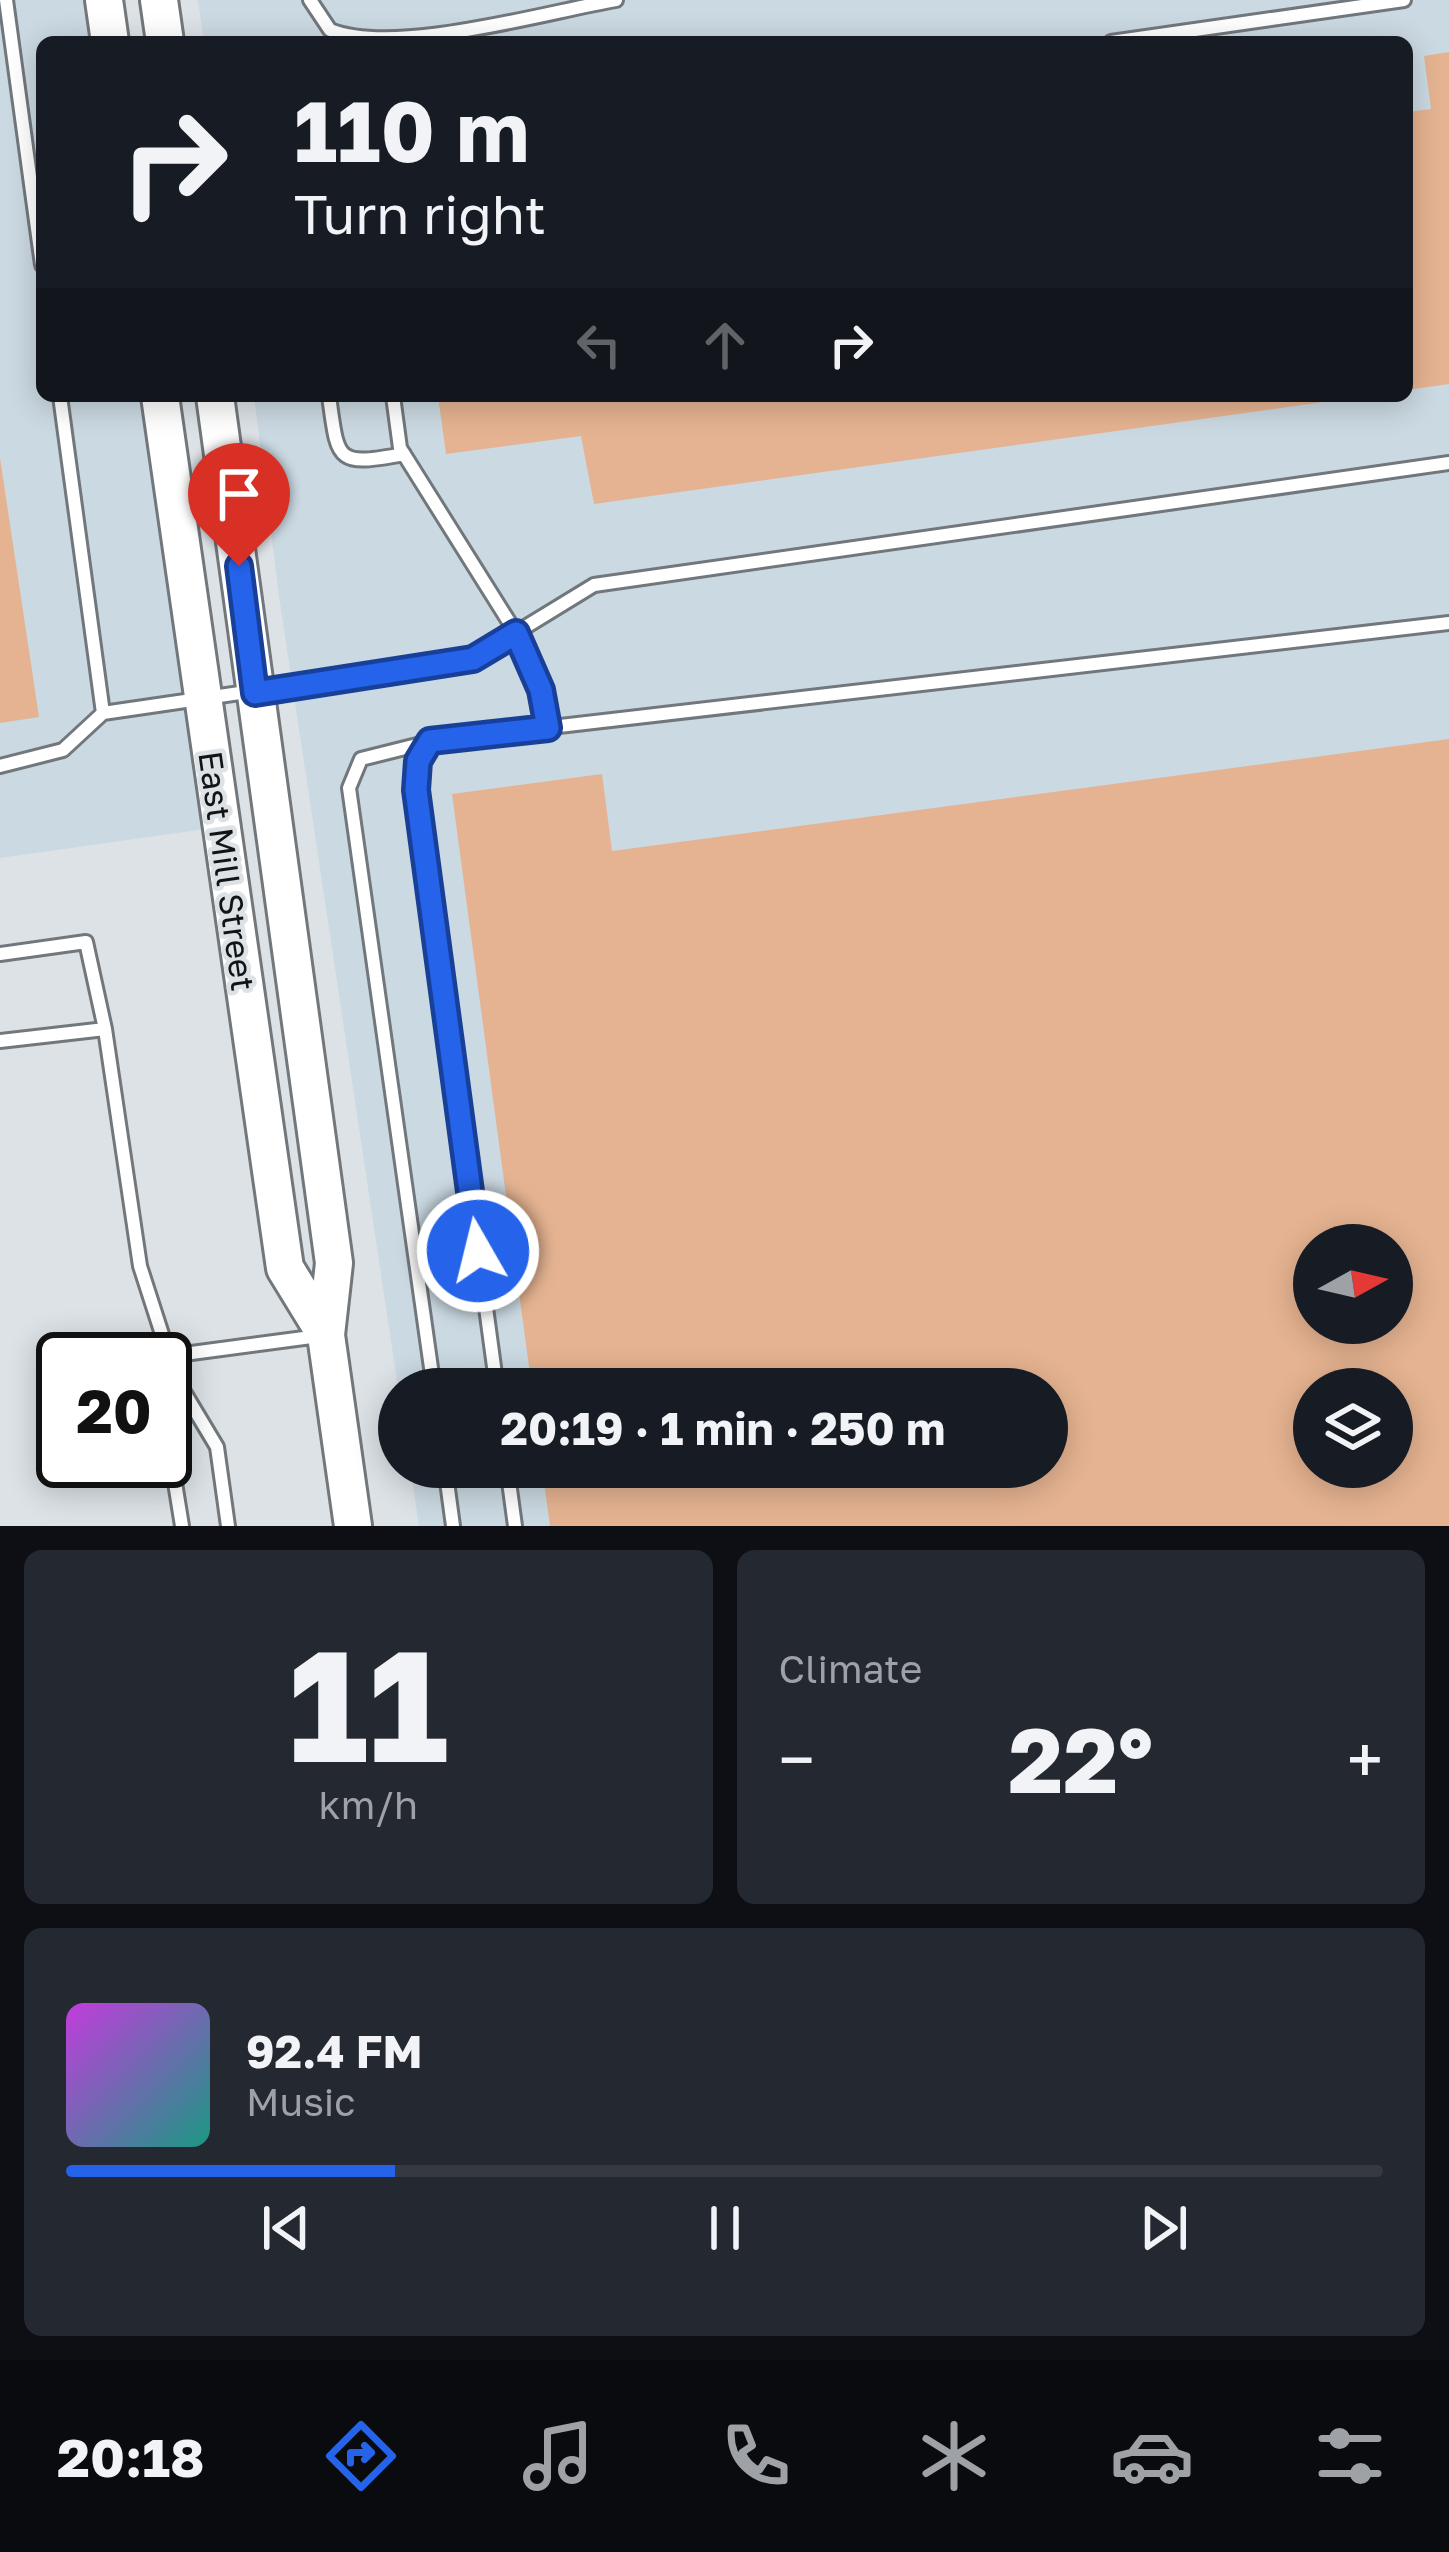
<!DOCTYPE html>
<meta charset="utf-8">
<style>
body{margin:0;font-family:"Golos Text",sans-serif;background:#242831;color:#f1f3f6;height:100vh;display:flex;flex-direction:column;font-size:45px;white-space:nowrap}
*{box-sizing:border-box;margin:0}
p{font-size:39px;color:#9ea1a6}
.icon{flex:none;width:66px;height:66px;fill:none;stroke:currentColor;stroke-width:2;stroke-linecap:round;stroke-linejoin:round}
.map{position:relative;height:1526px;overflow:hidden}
.sheet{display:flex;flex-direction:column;gap:24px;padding:24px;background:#0d0f14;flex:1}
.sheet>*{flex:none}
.banner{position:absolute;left:36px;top:36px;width:1377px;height:366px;border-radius:18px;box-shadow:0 6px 30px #0003;background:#171b24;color:#f1f3f6;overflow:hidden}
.needle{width:78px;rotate:82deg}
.controls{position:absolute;left:1293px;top:1224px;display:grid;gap:24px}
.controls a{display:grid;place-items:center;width:120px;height:120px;border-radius:50%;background:#171b24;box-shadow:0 6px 30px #0003;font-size:60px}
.speed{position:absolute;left:36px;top:1332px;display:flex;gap:24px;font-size:60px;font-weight:700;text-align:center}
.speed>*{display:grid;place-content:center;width:156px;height:156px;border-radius:50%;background:#171b24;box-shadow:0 6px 30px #0003;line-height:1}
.speed .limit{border:6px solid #111;border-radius:18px;background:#fff;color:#111}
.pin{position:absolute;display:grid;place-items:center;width:102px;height:102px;color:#fff;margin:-123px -51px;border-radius:50% 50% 50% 0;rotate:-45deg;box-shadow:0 0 12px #0007}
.pin .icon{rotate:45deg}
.me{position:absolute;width:132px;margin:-66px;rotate:352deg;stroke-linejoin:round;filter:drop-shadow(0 0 9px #0008)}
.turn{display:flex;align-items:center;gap:42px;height:252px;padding:0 60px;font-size:54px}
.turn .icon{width:156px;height:156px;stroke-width:2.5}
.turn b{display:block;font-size:84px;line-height:102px}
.lanes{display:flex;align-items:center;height:114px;padding:0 60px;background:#0003;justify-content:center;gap:60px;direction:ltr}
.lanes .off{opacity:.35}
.big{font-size:90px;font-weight:700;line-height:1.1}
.sheet .widget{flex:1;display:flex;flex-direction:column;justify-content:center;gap:18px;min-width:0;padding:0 42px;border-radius:18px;background:#242831}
.sheet .dial{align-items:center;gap:0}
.dial b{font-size:156px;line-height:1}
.song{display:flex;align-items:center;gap:36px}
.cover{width:144px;height:144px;border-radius:18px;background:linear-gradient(135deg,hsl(290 70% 55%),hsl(170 70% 35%))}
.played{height:12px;border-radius:6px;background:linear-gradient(90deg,#2563eb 25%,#363941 25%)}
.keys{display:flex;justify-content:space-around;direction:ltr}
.heat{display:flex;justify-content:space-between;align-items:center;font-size:66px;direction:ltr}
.sheet .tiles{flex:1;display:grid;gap:24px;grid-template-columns:1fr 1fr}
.widget:last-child{grid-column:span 2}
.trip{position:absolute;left:378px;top:1368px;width:690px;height:120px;border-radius:60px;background:#171b24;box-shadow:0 6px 30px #0003;font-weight:700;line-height:120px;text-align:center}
.menu{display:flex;height:192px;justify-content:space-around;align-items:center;background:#090b0e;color:#9ea1a6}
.menu .icon{width:84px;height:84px}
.menu .current{color:#2563eb}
.menu b{font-size:54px;color:#f1f3f6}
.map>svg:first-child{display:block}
.built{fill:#cbd9e2;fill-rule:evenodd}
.building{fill:#e5b391;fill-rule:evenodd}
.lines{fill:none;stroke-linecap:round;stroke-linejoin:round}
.service-casing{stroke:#72777b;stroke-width:18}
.secondary-casing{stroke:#72777b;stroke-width:42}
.service{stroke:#fff;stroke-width:12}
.secondary{stroke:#fff;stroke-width:36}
.route-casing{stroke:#184099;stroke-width:30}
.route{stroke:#2563eb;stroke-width:21}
.labels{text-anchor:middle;stroke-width:9;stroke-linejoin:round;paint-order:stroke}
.street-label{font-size:33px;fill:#111314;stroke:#dce2e6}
</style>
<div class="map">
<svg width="1449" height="1526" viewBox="0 0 1449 1526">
<rect width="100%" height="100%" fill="#dce2e6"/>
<!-- built -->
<path class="built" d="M0,0H87L93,42H42V396H143L205,829L0,858Z
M198,0H1449V1526H419L410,1467H1047V1389H399V1394L279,596L254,396H1407V42H204ZM1314,1245H1392V1323H1314ZM1314,1389H1392V1467H1314Z"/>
<!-- building -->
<path class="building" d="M1449,52V384L1407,390V112L1431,109L1424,56Z
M438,396H1344L1345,399L594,504L581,436L446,454Z
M0,458L39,717L0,723Z
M1449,739V1526H550L542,1467H1047V1389H532L452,794L602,774L612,851ZM1314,1245H1392V1323H1314ZM1314,1389H1392V1467H1314Z"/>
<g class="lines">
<defs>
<path id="service" d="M6,0L42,265
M310,0L330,30C396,56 542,13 616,0
M1111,42L1404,0
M60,396L103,713L473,659L594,585L1449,463
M329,396C338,461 335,467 404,454
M393,396L400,448L516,633L541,690L547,728
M429,742L361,759L349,788L434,1389
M0,766L63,750L103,713
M0,954L86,942L105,1029L140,1266L169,1356L319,1336
M0,1041L105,1029
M169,1356L184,1392L217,1447L228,1526
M497,1389L416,790L418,761L430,741L1449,623
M445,1467L453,1526
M507,1467L515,1526
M182,1526L171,1458L184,1393"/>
<path id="secondary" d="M104,0L110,42
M159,0L165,42
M160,396L285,1268L326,1335
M215,396L334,1263L326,1335L353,1526"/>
</defs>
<!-- service casing -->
<use href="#service" class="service-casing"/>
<!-- secondary casing -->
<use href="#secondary" class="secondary-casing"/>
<!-- service -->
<use href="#service" class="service"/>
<!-- secondary -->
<use href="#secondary" class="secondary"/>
</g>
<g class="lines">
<defs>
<path id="route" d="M239,566L255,693L473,659L516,633L541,690L548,728L430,741L418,761L416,790L478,1251"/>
</defs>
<!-- route casing -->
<use href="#route" class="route-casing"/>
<!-- route -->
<use href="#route" class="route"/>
</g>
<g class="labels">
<!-- street labels -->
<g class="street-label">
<text transform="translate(227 871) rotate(82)" y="12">East Mill Street</text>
</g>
</g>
</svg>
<div class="controls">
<a><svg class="needle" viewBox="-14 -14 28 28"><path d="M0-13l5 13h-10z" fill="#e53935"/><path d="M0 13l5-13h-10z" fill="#9ea1a6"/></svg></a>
<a><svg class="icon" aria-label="layers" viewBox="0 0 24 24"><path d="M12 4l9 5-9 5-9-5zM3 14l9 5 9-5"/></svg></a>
</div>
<div class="speed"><div class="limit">20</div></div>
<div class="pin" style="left:239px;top:566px;background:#d93025"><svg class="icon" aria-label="arrive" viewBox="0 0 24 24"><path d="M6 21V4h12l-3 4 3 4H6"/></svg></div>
<svg class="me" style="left:478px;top:1251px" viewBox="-20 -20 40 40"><circle r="17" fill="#2563eb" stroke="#fff" stroke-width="3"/><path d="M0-11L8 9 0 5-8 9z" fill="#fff"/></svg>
<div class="trip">20:19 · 1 min · 250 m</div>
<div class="banner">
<div class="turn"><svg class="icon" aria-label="right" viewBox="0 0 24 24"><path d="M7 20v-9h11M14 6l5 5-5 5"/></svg><div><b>110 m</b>Turn right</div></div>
<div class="lanes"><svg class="icon off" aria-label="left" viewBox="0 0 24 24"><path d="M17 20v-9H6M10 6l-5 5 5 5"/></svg><svg class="icon off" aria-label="ahead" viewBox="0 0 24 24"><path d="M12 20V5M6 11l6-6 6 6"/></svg><svg class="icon" aria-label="right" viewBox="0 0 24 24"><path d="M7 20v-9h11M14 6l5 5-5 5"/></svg></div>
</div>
</div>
<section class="sheet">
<div class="tiles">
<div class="widget dial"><b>11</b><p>km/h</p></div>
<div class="widget"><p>Climate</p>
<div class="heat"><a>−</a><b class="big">22°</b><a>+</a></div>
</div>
<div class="widget">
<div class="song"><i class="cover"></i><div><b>92.4 FM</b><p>Music</p></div></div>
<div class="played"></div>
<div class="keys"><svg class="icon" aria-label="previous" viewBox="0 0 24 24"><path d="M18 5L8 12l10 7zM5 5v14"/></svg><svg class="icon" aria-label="pause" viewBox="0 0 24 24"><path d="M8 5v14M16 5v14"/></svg><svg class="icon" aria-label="next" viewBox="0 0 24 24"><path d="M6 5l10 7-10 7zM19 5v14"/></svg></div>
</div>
</div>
</section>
<nav class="menu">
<b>20:18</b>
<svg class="icon current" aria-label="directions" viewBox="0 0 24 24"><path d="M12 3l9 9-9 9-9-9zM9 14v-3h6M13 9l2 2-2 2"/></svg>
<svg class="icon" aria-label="music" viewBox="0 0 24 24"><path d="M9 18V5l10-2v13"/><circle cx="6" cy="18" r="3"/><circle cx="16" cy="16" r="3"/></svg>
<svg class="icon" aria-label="phone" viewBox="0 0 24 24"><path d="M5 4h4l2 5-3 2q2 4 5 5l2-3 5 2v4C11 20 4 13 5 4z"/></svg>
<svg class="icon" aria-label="climate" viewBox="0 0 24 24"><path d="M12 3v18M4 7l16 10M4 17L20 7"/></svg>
<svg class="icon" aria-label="car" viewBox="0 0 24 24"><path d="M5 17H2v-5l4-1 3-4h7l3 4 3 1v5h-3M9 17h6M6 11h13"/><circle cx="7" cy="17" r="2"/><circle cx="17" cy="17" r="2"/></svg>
<svg class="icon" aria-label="filters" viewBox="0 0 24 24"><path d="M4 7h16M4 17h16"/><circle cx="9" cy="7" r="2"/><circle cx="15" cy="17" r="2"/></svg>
</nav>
